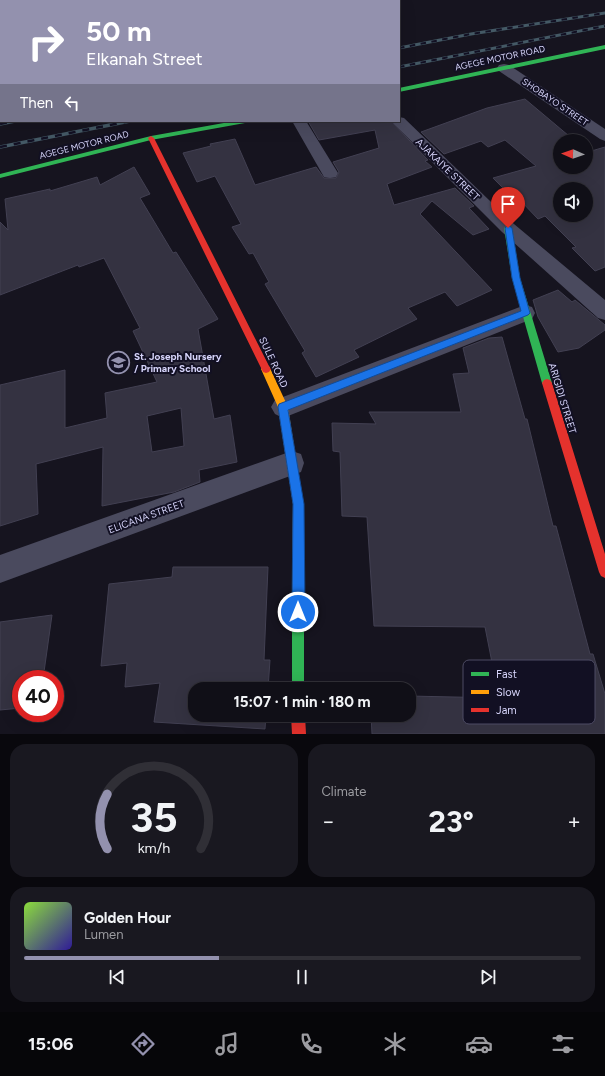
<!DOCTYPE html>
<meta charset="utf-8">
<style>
body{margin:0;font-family:Figtree,sans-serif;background:#191820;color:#f1f3f6;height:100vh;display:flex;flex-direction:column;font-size:15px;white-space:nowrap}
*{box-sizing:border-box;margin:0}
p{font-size:13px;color:#9c9ca1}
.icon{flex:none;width:22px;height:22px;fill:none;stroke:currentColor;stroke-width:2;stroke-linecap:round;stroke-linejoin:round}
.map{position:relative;height:734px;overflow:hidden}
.drawer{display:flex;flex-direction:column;gap:10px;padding:10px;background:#09080d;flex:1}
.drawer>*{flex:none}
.top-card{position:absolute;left:0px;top:0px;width:400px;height:122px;box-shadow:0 4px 16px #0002,0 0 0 1px #302f36;background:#9391ae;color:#fff;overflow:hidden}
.needle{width:26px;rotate:272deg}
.controls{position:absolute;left:553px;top:134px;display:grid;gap:8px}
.controls a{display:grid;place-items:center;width:40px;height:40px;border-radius:50%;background:#100f17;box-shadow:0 4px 16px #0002,0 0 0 1px #302f36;font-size:20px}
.speed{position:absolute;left:12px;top:670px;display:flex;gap:8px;font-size:20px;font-weight:700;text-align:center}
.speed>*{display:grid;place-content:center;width:52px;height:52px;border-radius:50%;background:#100f17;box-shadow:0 4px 16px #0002,0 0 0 1px #302f36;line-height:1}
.speed .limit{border:6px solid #d22;background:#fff;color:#111}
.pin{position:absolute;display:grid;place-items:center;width:34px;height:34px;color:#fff;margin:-41px -17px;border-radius:50% 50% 50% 0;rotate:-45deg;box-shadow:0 0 4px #0007}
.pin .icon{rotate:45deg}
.me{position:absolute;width:44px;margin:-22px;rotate:0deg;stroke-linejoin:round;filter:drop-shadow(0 0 3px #0008)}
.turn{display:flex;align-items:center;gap:14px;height:84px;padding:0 20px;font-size:18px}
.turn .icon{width:52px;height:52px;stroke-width:2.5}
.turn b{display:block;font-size:28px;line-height:34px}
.then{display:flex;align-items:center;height:38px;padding:0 20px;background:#0003;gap:8px;font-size:15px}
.big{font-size:30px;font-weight:700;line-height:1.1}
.drawer .tile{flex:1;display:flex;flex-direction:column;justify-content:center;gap:6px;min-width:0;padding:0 14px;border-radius:16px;background:#191820}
.drawer .dial{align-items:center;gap:0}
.dial svg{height:104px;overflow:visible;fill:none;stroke:#302f36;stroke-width:7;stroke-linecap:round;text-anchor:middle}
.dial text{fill:#f1f3f6;stroke:none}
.song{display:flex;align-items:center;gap:12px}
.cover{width:48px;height:48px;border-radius:6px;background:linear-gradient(135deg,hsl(90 70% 55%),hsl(250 70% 35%))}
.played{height:4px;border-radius:2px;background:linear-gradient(90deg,#9391ae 35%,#302f36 35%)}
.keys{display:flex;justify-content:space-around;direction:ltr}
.heat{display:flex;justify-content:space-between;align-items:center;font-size:22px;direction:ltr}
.drawer .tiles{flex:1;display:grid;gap:10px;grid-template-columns:1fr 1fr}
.tile:last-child{grid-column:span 2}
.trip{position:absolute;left:188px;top:682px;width:228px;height:40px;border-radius:16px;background:#100f17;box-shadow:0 4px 16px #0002,0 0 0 1px #302f36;font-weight:700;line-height:40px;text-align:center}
.tabs{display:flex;height:64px;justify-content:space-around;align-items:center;background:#060609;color:#9c9ca1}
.tabs .icon{width:28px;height:28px}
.tabs .on{color:#9391ae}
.tabs b{font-size:18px;color:#f1f3f6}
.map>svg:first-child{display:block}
.building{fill:#343241;stroke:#424052;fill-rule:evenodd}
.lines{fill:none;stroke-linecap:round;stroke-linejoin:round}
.lane{fill:#4a4a5e;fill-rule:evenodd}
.street{fill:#4a4a5e;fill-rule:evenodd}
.fast{fill:#30b455;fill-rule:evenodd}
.slow{fill:#ff9f0a;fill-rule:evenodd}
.jam{fill:#e5322d;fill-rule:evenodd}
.rail-far1-casing{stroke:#445965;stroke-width:3}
.rail-casing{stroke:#445965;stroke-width:3.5}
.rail-far1{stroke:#121023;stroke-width:2;stroke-dasharray:5.5;stroke-linecap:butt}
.rail{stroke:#121023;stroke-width:2.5;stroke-dasharray:7;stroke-linecap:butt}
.route{fill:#1a73e8;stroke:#114b97}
.labels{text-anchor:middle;stroke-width:4;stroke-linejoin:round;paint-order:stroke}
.far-street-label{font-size:9px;fill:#d7d5fb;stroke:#121023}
.street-label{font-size:10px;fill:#d7d5fb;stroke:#121023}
.poi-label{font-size:10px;font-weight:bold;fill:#d7d5fb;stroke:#121023;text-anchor:start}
.key{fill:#121023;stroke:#4d4b64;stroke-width:1}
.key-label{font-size:11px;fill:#d7d5fb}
</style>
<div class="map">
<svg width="605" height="734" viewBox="0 0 605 734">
<rect width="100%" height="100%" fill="#16141f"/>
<!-- building -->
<path class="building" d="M525,99L575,141H560V167H586V151L588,152L605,147V267L595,271L572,248L576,247L545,216L538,219L519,199L515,200L493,178L536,166L505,140L488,147L481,141L444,154L421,132L487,108ZM560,189H586V215H560Z
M308,121H391L428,160L425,161L432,167L387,184L394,205L455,188L474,206L469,208L489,229L473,235L432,201L420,214L492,290L457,306L445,292L408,308L417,319L354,350L359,357L316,377L302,353L305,351L265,284L269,282L253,253L249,254L232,227L241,224L215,176L197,182L183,153L211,146L210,144L235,139L255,185L316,167L324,178H336L339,172L333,162L379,148L375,130L319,140Z
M134,167L150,194L140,198L173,253L176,252L218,319L198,329L214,419L230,415L237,462L199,470L200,482L174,492L102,506L103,447L36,464L38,514L0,526V385L65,370V428L107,418L105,393L157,382L133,331L140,328L104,258L79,267L78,265L0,295V222L8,230L5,199L50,189V191L97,177L100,185ZM181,408L184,446L152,452L147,416Z
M558,290L572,302L575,300L605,325V330L579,348L558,352L538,317L533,300Z
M502,337L525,419H527L553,526H556L590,654H593L605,694V734H372L371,715H409V696L499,698L485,627L374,626L367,517L342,516L340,452L333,451L332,423L376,424L369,412H461L453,374L469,373L463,348L489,338Z
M173,567H268L264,660H270L268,689H195V715H266L265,729L154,722L160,683L125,687L127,663L101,666L109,584L172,577Z
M52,615L43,679H21V708L0,710V622Z"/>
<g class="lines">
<!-- lane -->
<path class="lane" d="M304,0H310V1H304Z"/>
<!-- street -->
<path class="street" d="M504,64L509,65L605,129V141L600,139L499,71L497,68L499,65Z
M399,117L404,118L514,224L605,300V320L598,318L502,232L394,124L392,121H399Z
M292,121H306L338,173L336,177L330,178L324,177Z
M525,305L532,307L535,313L532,319L283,418L275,414L271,407L275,400Z
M292,451L301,454L304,463L301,472L0,583V555Z"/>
<!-- fast -->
<path class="fast" d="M605,45V49L399,92V88Z
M235,121H248L245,123L151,140L0,178V174L151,136Z
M508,225L512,228L520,278L552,383L550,386L547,387L544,386L542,383L512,278L504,228Z
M298,583L302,585L304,589V689H292V589L294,585Z"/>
<!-- slow -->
<path class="slow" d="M266,365L269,366L288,407L303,504L304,589L302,593L298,595L294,593L292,589L293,504L278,407L261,369L263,366Z"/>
<!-- jam -->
<path class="jam" d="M151,136L154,138L269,366L271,369L269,372L266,373L263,372L148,138Z
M547,379L550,380L552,383L605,554V578L601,576L599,572L542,383L544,380Z
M291,715H305L306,734H292Z"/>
<defs>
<path id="rail-far1" d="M399,48L471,34L605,13
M399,67L605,26"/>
<path id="rail" d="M0,124L15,121
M0,147L130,121"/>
</defs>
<!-- rail-far1 casing -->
<use href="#rail-far1" class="rail-far1-casing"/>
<!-- rail casing -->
<use href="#rail" class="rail-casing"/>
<!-- rail-far1 -->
<use href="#rail-far1" class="rail-far1"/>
<!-- rail -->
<use href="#rail" class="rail"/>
</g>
<!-- route -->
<path class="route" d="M508,225L512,228L520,278L530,313L528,315L288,410L304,504L305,612L303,616L298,618L294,616L292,612L293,504L278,407L279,404L521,311L512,278L505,228Z"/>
<!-- icons -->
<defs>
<symbol id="school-ring" viewBox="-11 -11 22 22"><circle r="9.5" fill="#121023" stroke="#9391ae" stroke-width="1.5"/><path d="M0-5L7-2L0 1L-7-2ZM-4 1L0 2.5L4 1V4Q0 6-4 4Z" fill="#9391ae"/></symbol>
</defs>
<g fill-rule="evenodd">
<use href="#school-ring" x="106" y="350" width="25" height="25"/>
</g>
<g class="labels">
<!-- far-street labels -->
<g class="far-street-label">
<text transform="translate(500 58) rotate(-12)" y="3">AGEGE MOTOR ROAD</text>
<text transform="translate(555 102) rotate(34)" y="3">SHOBAYO STREET</text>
<text transform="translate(84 145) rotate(-14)" y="3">AGEGE MOTOR ROAD</text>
</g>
<!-- street labels -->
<g class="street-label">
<text transform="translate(448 169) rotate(44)" y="4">AJAKAIYE STREET</text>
<text transform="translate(274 362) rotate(65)" y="4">SULE ROAD</text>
<text transform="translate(563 398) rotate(73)" y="4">ARIGIDI STREET</text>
<text transform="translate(146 516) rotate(-20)" y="4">ELICANA STREET</text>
</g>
<!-- poi labels -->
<g class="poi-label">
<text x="134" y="360">St. Joseph Nursery<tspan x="134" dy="12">/ Primary School</tspan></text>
</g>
</g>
<!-- legend -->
<rect x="463" y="660" width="132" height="64" rx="6" class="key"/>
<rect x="471" y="672" width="18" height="4" fill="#30b455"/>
<rect x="471" y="690" width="18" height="4" fill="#ff9f0a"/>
<rect x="471" y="708" width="18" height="4" fill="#e5322d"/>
<g class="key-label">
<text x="496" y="678">Fast</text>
<text x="496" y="696">Slow</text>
<text x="496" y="714">Jam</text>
</g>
</svg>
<div class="controls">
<a><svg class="needle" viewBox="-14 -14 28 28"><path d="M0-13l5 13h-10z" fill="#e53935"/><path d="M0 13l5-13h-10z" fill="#9c9ca1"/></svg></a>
<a><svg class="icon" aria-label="sound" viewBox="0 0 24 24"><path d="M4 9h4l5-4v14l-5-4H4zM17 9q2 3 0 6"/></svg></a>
</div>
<div class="speed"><div class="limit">40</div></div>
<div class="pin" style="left:508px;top:228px;background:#d93025"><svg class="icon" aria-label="arrive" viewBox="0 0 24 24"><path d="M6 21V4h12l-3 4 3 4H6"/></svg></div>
<svg class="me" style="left:298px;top:612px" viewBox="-20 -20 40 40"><circle r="17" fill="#1a73e8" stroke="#fff" stroke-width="3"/><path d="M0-11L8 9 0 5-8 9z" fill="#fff"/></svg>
<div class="trip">15:07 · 1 min · 180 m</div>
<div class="top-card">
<div class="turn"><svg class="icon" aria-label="right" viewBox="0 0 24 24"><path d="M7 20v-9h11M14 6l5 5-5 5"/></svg><div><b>50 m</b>Elkanah Street</div></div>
<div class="then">Then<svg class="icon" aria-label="left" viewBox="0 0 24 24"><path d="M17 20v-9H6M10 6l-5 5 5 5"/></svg></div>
</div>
</div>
<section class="drawer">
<div class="tiles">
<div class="tile dial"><svg viewBox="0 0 100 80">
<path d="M14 69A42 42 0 1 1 86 69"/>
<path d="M14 69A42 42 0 0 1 14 27" stroke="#9391ae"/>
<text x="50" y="56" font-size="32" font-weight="700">35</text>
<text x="50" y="72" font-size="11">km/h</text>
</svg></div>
<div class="tile"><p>Climate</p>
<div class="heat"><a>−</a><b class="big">23°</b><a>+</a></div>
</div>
<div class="tile">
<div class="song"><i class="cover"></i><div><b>Golden Hour</b><p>Lumen</p></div></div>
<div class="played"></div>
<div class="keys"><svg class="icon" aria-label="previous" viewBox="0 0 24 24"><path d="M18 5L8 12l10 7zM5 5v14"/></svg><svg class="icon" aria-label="pause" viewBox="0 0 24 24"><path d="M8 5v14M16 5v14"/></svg><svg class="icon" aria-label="next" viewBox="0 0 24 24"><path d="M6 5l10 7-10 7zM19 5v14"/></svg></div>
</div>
</div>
</section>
<nav class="tabs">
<b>15:06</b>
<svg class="icon on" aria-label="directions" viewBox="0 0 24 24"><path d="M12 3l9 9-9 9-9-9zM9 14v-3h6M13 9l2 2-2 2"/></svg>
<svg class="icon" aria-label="music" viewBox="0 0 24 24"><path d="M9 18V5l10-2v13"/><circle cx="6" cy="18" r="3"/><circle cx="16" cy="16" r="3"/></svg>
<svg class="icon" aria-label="phone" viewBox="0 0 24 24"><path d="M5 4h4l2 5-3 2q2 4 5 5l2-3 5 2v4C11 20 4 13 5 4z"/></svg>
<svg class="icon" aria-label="climate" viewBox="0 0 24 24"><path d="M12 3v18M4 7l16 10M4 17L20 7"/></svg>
<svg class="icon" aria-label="car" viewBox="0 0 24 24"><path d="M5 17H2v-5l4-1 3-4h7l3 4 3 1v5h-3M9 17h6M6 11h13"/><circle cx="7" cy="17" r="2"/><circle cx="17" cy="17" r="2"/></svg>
<svg class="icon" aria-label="filters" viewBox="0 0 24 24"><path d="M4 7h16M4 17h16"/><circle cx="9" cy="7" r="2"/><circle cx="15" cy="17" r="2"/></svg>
</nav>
